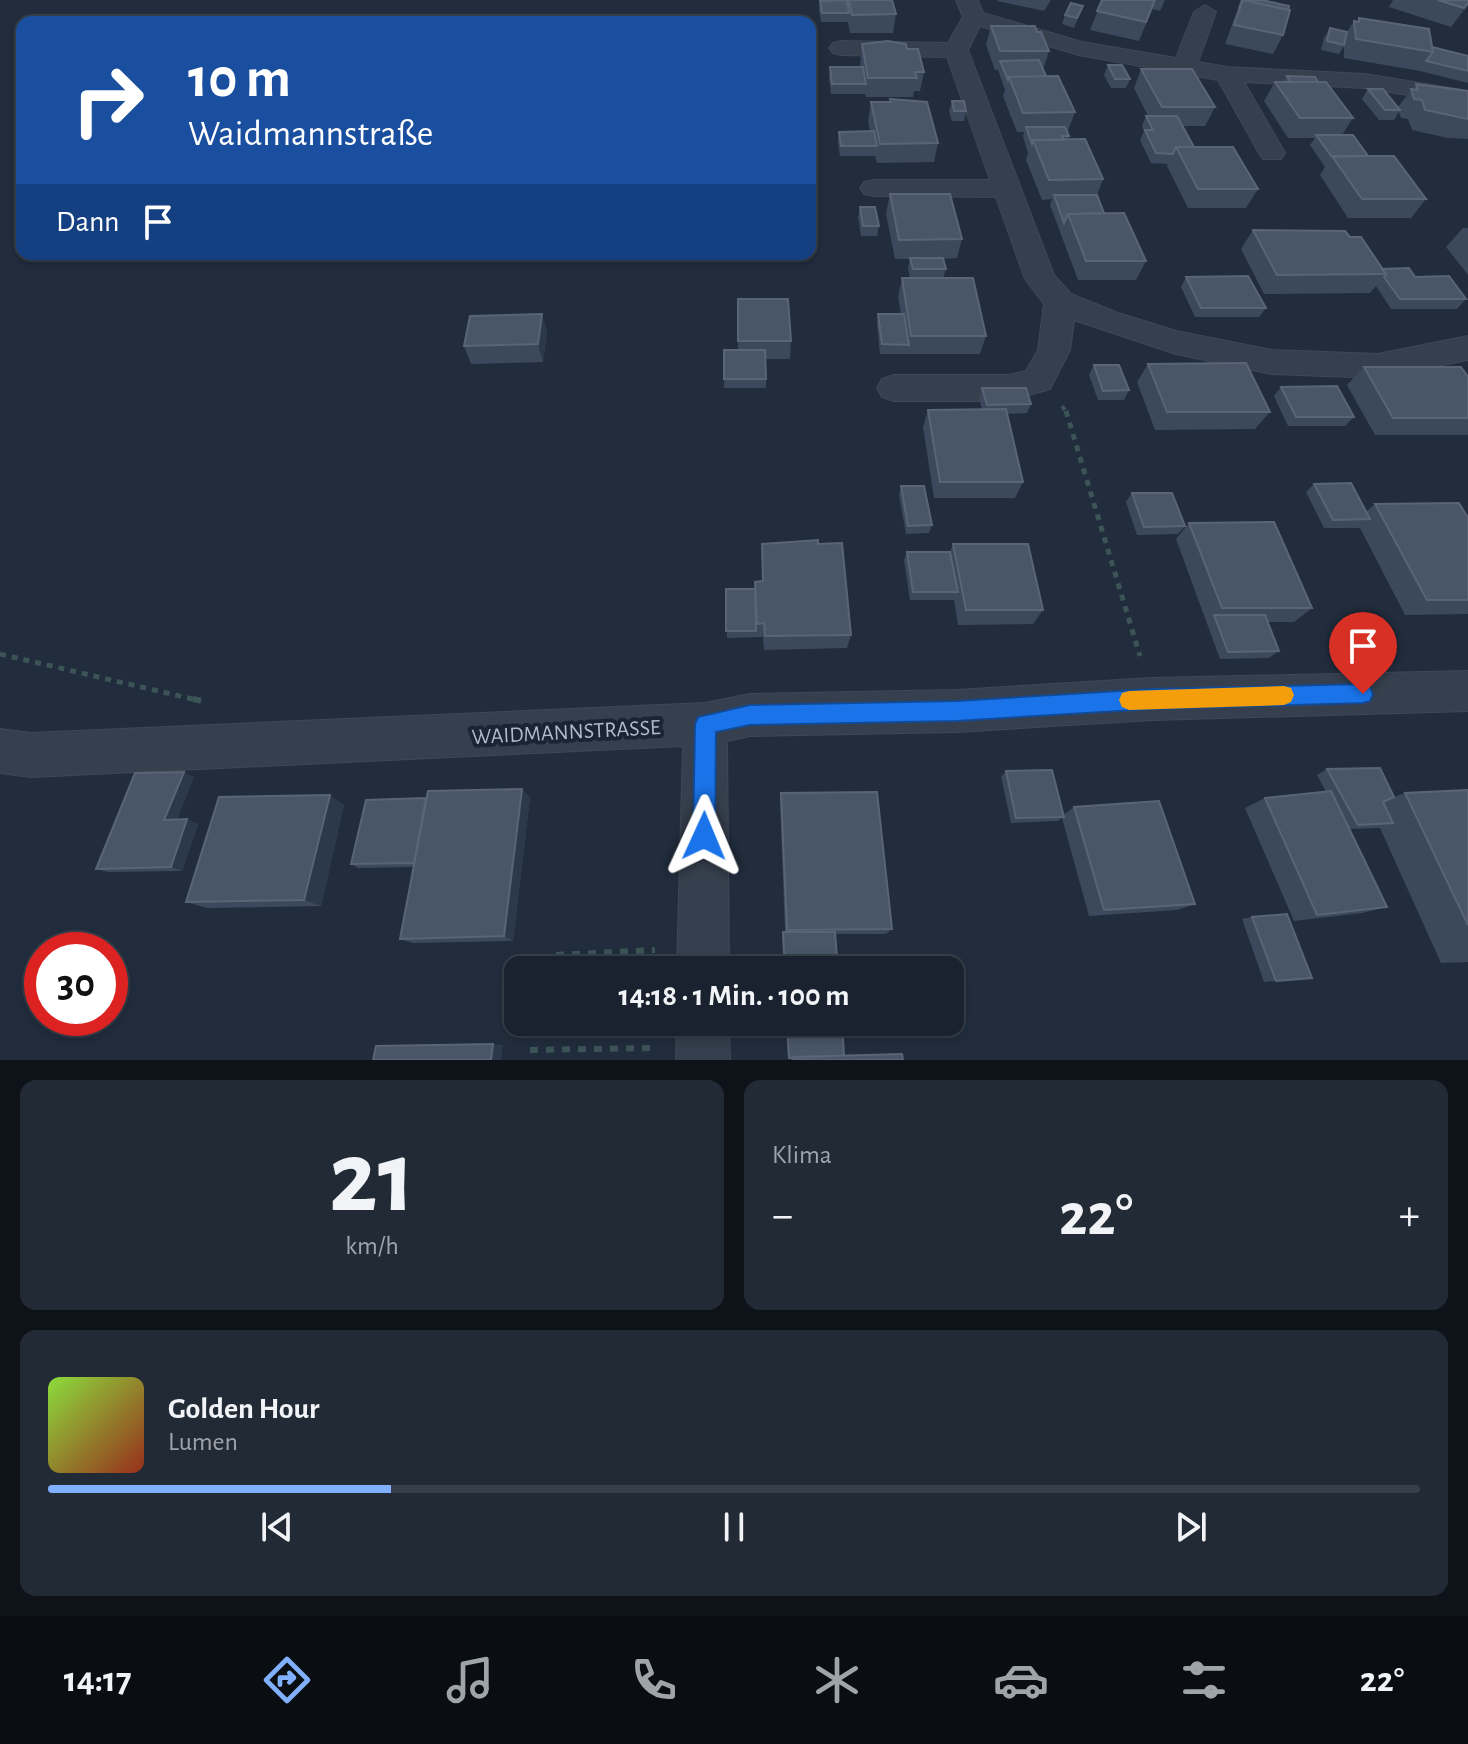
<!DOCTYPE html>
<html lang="de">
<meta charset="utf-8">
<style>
body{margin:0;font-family:"Alegreya Sans",sans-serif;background:#222a36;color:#f1f3f6;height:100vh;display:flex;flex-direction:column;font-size:30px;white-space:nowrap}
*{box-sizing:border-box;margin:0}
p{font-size:26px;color:#9fa4aa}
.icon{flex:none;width:44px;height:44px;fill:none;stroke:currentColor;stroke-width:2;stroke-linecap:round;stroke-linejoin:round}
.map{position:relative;height:1060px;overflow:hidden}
.details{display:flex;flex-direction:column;gap:20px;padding:20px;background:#0e1319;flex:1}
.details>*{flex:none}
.banner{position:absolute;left:16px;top:16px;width:800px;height:244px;border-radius:16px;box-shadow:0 4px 12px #0003,0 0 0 2px #373f4a;background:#1a4fa0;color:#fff;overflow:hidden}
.speed{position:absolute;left:24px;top:932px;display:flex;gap:16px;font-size:40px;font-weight:700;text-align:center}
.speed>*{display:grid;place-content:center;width:104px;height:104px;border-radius:50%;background:#19222e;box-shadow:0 4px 12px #0003,0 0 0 2px #373f4a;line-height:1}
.speed .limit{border:12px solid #d22;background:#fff;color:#111}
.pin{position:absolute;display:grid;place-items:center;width:68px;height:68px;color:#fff;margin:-82px -34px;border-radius:50% 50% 50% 0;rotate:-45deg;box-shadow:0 0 8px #0007}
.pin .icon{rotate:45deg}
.me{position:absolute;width:88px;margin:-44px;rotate:1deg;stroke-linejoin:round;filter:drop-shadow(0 0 6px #0008)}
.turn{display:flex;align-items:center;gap:28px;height:168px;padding:0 40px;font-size:36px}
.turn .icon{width:104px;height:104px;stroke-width:2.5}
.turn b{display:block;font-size:56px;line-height:68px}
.then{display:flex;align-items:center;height:76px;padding:0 40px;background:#0003;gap:16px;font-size:30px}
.big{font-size:60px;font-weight:600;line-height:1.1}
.details .card{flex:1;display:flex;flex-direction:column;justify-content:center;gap:12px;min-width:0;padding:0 28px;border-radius:16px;background:#222a36}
.details .dial{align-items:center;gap:0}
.dial b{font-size:104px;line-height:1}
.song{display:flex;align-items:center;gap:24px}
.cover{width:96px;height:96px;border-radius:12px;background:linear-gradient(135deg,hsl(90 70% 55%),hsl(10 70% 35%))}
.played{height:8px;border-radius:4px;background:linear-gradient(90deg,#80b0fe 25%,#373f4a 25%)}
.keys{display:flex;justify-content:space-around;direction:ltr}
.heat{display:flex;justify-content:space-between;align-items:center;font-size:44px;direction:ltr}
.details .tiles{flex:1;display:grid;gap:20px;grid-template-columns:1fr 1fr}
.card:last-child{grid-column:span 2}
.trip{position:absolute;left:504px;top:956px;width:460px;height:80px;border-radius:16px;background:#19222e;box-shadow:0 4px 12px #0003,0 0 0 2px #373f4a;font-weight:600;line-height:80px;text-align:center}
.tab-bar{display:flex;height:128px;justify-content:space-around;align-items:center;background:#0a0e12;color:#9fa4aa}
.tab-bar .icon{width:56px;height:56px}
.tab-bar .active{color:#80b0fe}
.tab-bar b{font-size:36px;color:#f1f3f6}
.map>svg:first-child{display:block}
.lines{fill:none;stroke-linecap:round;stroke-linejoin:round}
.street-casing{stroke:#3e4856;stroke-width:2}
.path-far2{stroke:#3c5456;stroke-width:4;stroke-dasharray:5 5;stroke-linecap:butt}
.path-far1{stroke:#3c5456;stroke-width:5;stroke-dasharray:6 6;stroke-linecap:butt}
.path{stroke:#3c5456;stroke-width:6;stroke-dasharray:8 8;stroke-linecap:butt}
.street{fill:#353f4d;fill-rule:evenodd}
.wall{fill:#3c495c}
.shaded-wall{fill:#2c394b}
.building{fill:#485668;stroke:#596577;stroke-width:2}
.route{fill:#1a73e8;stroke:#114b97;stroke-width:2}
.slow{fill:#f59e0b}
.labels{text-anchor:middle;stroke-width:8;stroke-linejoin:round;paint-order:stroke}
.street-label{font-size:22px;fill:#b1bac9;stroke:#1a2432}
</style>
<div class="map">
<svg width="1468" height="1060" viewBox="0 0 1468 1060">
<rect width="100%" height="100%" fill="#212d3d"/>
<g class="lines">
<defs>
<path id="street" d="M956,0H978L983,13L1082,42L1176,58L1194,12L1205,5L1216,12L1198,62L1227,67L1365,74L1468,91V105L1365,88L1244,82L1285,153L1281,159H1263L1259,153L1218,80L1079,55L980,26L968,50L1054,275L1071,294L1118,313L1176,331L1272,350L1378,354L1468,336V360L1378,378L1272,374L1176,354L1074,320L1070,350L1050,389L1009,401H894L882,397L877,388L882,379L894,375H1009L1026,371L1038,350L1044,304L1025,279L996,197L874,196L864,194L860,188L864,182L874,180H990L947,57L841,55L833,53L829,48L833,43L841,41L948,43L963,17Z
M1468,671V711L1152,720L957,732L750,736L727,741L729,970H677L683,746L31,777L0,773V729L31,733L705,703L750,694L957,690L1152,678Z
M677,1022H729L730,1060H676Z"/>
</defs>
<!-- street casing -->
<use href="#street" class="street-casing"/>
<!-- path-far2 -->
<path class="path-far2" d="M1062,406L1067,413"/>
<!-- path-far1 -->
<path class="path-far1" d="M1066,411L1140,656
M0,654L201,701"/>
<!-- path -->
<path class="path" d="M193,699L203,701
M556,955L655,950
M530,1050L653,1048"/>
<!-- street -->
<use href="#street" class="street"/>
</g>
<!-- wall -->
<path class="wall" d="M892,0L896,14L893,33H850L848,22H821L819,10L820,1Z
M998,0H1051L1044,11L997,1Z
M1102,0H1165L1160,11L1152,9L1139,41L1090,30Z
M1241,0L1283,35L1273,54L1225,44Z
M1393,0H1468V6L1451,27L1389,7Z
M1083,6L1074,28L1062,24L1065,15Z
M1359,18L1432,47L1468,56V83L1420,71L1344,58V46L1339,54L1321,50L1324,38L1330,28L1346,34L1354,21L1357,22Z
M991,26L1037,32L1049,51L1043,70L1046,76L1075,112L1068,131L1069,136L1068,140L1103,179L1097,195L1104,213L1146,261L1136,280H1078L1050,205L1052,199L1042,200L1026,160L1028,153L1023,137L1024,132H1017L1003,96L1005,90L998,70H995L986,45Z
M862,44L907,49L924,72L920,91H914L913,97H866L865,94H831L829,77L830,67H860Z
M1108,65L1130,79L1126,88H1111L1104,75Z
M1141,69L1215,107L1205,126H1183L1194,147L1258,189L1246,208H1188L1167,166L1168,164L1151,163L1140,140L1144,131L1142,126L1146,116H1148L1134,88Z
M1287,76L1318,82L1353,118L1342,135L1368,156L1426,199L1411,218H1348L1320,175L1325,167L1310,145L1315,138H1288L1264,101L1275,82H1283Z
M1416,84L1468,91V139L1448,138L1412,130L1408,119L1401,118L1399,112L1394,120H1379L1362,99L1368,89L1398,107Z
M890,99L938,143L934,162L877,163L875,156H840L838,142L839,132L870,131L868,121L871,102H890Z
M952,101L966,111L964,121H952L949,111Z
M890,194L962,239L957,258L943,259L946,269L943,278L986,336L980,354H880L877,324L878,314H901L898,297L902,278H910L908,268L910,259H895L886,214Z
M860,207L879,226L877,236H861L858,217Z
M1463,228H1468V275L1446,247Z
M1253,230L1350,237L1382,269L1415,277L1466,299L1457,309H1391L1376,286L1370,293L1264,294L1241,249Z
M735,254H793L792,257H735Z
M1186,277L1266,308L1259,317H1195L1181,287Z
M738,299L791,341L790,359H766V388H724V350H738Z
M542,314L547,333L543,362L471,364L464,346Z
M1148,364L1270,412L1255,429L1155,430L1137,382Z
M1094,365L1129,390L1124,400H1098L1089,375Z
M1364,367L1468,377V435H1375L1347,385Z
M1281,387L1354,417L1345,426H1288L1274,396Z
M982,388L1031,404L1027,413L1007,414L1023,482L1015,498H934L923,427L928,410L982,409L979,398Z
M1314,484L1366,512L1375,504L1468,518V614L1405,615L1360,528H1324L1306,492Z
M901,486L932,525L929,533L906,534L899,495Z
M1132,493L1185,526L1178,534L1137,535L1126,502Z
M1189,523L1312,608L1294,622H1268L1279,651L1269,658L1220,659L1176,539Z
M762,544L851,635L847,648L764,650L763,637L727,638L726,589H755L762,581Z
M953,544L1043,610L1033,624L958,625L954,600H910L904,560L907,552H950Z
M1327,769L1394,797L1405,793L1468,790V962L1441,963L1380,828L1349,829L1387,907L1362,913L1294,921L1245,808L1265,798L1326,792L1317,775Z
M1006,771L1063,815L1074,807L1195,904L1177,910L1089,916L1062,818L1058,821L1011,823L1001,777Z
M194,777L177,819L198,824L182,871L108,872L96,869Z
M522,789L530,798L513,941L413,943L400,939L413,867L358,868L351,864L426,798Z
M781,793L892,929L886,934H835L838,970H784L782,935L783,932H785L780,802Z
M344,805L321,906L207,908L186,902Z
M1252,917L1312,978L1264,982L1242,919Z
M786,1022H842L844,1056L903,1060H791V1058H788Z"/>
<!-- shaded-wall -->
<path class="shaded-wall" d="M1468,3V6L1466,9L1451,27Z
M542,314L547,333L543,362L538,344Z
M184,772L194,777L175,824L164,820Z
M522,789L530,798L513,941L504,936Z
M330,795L344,805L321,906L304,900Z
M187,819L198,824L182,871L171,867Z
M493,1044L503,1045L501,1060H491Z"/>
<!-- building -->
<path class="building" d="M847,0L849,13H822L820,1Z
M849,0H892L896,14L852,15Z
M1102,0H1155L1146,22L1097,11Z
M1242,0H1262L1289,6L1288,10L1243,0L1239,9Z
M1243,0L1290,10L1283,35L1234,25Z
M1438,0H1468V3L1464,8Z
M1071,3L1083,6L1077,18L1065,15Z
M1359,18L1429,29L1433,52L1356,39L1354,21L1359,22Z
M991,26H1035L1037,32H1041L1049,51H1000Z
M1330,28L1347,32L1344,45L1327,41Z
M888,41L906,44L907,49H918L924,72H915L917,78H868L862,44Z
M1432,47L1468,56V71L1426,61L1433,52Z
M1039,60L1046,76L1009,77L1008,80L1000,61Z
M1108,65H1122L1130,79H1115Z
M830,67H863L866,84H832Z
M1141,69H1192L1215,107H1162Z
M1058,76L1075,112L1023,113L1009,77Z
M1287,76L1315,77L1318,82H1290Z
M1275,82H1326L1353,118H1300Z
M1416,84L1468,91V119L1425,110L1422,100L1414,99L1411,89L1418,90Z
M1368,89H1383L1400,110H1385Z
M890,99L927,102L938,143L880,144L871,102H891Z
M952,101H964L966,111H954Z
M1146,116H1177L1194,147H1176L1173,154L1156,153L1145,130H1153Z
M1026,127H1065L1069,136H1062L1064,140H1033L1032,144Z
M874,131L877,146H841L839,132Z
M1316,135H1353L1368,156L1332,157Z
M1085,139L1103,179L1049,180L1033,140Z
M1176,147H1233L1258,189H1198Z
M1332,156H1394L1426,199H1362Z
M890,194H950L962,239L899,240Z
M1054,195H1097L1104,213L1068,214L1064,223Z
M860,207H875L879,226H863Z
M1124,213L1146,261H1086L1068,214Z
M1253,230L1345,231L1350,237H1361L1386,274L1277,275Z
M910,258H943L946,269H913Z
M1409,268L1415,277L1449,276L1466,299H1400L1384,277L1386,274L1382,269Z
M1248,276L1266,308H1201L1186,277Z
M902,278H973L986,336H911Z
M738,299H788L791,341H738Z
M542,314L538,344L464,346L470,316Z
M878,314H904L909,345L882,344Z
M724,350H765L766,379H724Z
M1246,363L1270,412H1167L1148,364Z
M1094,365H1119L1129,390L1103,391Z
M1364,367H1461L1468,377V418H1393Z
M1337,386L1354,417H1296L1281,387Z
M982,388H1026L1031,404L987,405Z
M1006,409L1023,482H940L928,410Z
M1351,483L1370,519L1333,520L1314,484Z
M901,486H924L932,525L908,526Z
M1132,493H1172L1185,526L1144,527Z
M1459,503L1468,518V600H1427L1375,504Z
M1274,522L1312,608H1222L1189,523Z
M818,540V544L842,543L851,635L765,636L764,623L757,624L755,582L763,581L762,544Z
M953,544H1028L1043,610H966Z
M907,552H950L958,592H913Z
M726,589H755L756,631H726Z
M1214,615H1265L1279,651L1228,652Z
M1380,768L1394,797L1383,802L1393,823L1358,825L1327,769Z
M1052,770L1064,817L1016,818L1006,771Z
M184,772L164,820L187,819L171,867L96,869L135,773Z
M522,789L504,936L400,939L428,791Z
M1468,790V925L1405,793Z
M1331,791L1387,907L1317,915L1265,798Z
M877,792L892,929L787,930L781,793Z
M330,795L304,900L186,902L219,797Z
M426,798L414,863L351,864L366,800Z
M1159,801L1195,904L1104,910L1074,807Z
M1287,914L1312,978L1276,981L1252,917Z
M783,932H835L838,970H785Z
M653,955L652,970H565L566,957Z
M560,1022H643L560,1023Z
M787,1022H842L844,1056L789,1058Z
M493,1044L491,1060H373L376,1046Z
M902,1054L903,1060H793V1057Z"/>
<!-- route -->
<path class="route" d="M1363,684L1370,687L1373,694L1370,701L1363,703L1152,709L957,721L750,725L716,732L715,836L712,844L704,848L696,844L693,836L695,724L698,717L750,705L957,701L1152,689Z"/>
<!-- slow -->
<path class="slow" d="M1284,686L1291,688L1294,695L1291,702L1284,705L1129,710L1122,707L1119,700L1122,693L1129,691Z"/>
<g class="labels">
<!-- street labels -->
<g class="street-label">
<text transform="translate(566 731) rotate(-3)" y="8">WAIDMANNSTRASSE</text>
</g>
</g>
</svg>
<div class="speed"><div class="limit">30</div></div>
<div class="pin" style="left:1363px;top:694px;background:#d93025"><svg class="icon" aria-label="arrive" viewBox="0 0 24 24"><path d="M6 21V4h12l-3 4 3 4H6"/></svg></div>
<svg class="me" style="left:704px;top:836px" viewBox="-20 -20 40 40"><path d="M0-17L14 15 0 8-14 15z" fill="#1a73e8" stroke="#fff" stroke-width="4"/></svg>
<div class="trip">14:18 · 1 Min. · 100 m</div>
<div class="banner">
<div class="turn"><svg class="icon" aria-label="right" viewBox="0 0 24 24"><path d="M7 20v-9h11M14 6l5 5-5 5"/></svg><div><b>10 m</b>Waidmannstraße</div></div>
<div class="then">Dann<svg class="icon" aria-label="arrive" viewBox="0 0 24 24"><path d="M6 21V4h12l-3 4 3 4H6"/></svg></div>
</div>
</div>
<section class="details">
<div class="tiles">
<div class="card dial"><b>21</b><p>km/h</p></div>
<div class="card"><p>Klima</p>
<div class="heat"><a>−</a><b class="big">22°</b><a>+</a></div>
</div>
<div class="card">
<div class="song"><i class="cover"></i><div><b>Golden Hour</b><p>Lumen</p></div></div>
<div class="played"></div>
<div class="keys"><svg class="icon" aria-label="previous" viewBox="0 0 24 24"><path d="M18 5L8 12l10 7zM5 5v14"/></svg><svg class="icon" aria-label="pause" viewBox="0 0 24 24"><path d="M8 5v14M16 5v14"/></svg><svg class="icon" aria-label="next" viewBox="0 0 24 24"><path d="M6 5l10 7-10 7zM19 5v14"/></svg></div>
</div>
</div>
</section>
<nav class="tab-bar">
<b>14:17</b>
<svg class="icon active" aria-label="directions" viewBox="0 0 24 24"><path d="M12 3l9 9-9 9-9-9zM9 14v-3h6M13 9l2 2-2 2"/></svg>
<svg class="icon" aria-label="music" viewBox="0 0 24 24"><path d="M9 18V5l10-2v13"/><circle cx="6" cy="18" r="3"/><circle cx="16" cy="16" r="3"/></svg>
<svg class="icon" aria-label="phone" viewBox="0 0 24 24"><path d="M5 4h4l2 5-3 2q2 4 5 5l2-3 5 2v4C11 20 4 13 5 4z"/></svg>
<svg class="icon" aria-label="climate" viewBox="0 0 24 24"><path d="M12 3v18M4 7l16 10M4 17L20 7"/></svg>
<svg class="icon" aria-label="car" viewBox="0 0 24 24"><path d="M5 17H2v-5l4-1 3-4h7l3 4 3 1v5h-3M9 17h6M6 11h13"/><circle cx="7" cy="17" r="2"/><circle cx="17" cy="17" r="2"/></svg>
<svg class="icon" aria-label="filters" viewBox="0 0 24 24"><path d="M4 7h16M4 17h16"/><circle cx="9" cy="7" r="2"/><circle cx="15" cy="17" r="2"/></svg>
<b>22°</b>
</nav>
